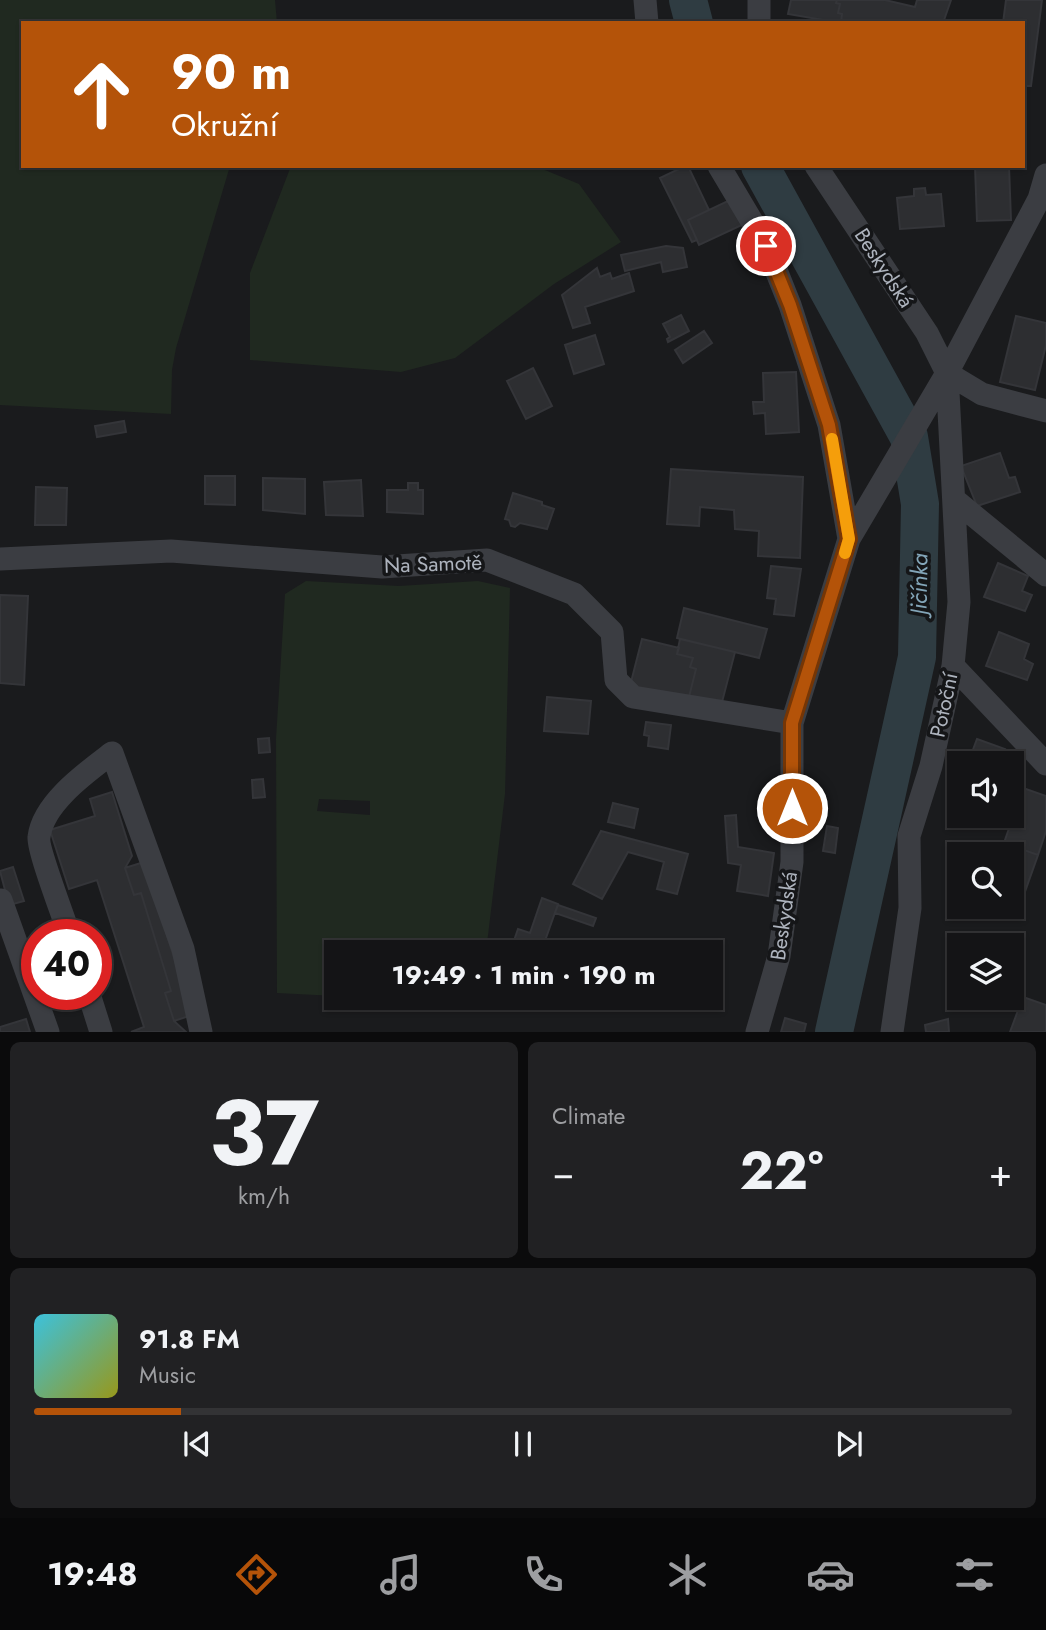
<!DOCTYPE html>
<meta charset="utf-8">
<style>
body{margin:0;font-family:Jost,sans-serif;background:#212123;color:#f1f3f6;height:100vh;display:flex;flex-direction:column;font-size:26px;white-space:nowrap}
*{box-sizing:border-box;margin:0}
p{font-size:23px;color:#9d9ea1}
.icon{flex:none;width:38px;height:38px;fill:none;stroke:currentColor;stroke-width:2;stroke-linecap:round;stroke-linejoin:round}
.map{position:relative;height:1032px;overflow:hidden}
.panel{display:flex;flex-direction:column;gap:10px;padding:10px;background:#0b0b0c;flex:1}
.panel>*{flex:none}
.top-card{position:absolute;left:21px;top:21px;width:1004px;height:147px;border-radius:0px;box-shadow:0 2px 5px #0004,0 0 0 2px #333335;background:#b45309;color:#fff;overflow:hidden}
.controls{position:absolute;left:947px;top:751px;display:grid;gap:14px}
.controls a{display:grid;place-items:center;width:77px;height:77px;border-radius:0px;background:#141416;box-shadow:0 2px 5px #0004,0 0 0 2px #333335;font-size:35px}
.speed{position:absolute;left:21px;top:919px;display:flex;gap:14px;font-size:35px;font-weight:700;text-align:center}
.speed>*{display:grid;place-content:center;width:91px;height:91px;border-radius:50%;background:#141416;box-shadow:0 2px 5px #0004,0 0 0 2px #333335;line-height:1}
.speed .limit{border:10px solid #d22;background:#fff;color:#111}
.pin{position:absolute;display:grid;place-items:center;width:60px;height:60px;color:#fff;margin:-30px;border:4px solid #fff;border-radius:50%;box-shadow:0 2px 7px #0007}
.me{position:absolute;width:77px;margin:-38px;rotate:0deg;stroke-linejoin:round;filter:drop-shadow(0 0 5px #0008)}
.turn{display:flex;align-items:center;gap:24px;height:147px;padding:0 35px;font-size:32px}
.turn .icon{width:91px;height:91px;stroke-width:2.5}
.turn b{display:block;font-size:49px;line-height:60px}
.big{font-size:52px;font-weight:700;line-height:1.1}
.panel .widget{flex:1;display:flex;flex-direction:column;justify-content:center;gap:10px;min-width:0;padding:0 24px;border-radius:10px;background:#212123}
.panel .dial{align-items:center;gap:0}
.dial b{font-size:91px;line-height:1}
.song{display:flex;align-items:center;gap:21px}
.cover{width:84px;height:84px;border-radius:10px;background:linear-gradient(135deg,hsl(190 70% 55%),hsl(60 70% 35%))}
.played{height:7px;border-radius:4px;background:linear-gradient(90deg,#b45309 15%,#333335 15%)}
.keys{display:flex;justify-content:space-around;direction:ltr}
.heat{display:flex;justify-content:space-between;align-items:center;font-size:38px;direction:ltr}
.panel .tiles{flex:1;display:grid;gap:10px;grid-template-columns:1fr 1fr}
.widget:last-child{grid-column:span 2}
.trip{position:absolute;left:324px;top:940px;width:399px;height:70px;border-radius:0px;background:#141416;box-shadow:0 2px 5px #0004,0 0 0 2px #333335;font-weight:700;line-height:70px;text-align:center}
.tabs{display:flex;height:112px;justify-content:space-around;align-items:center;background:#080809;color:#9d9ea1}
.tabs .icon{width:49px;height:49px}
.tabs .selected{color:#b45309}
.tabs b{font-size:32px;color:#f1f3f6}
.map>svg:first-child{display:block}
.green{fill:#202920;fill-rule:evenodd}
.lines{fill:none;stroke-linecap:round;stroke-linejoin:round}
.river{stroke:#2f3c42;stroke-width:38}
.building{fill:#2d2e31;stroke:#343539;stroke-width:2}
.minor{stroke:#3b3d42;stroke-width:23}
.route-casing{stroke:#753606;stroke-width:18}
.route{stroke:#b45309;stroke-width:12}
.slow{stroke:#f59e0b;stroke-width:12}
.labels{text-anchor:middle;stroke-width:7;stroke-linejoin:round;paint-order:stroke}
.street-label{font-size:21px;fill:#adb3bd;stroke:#151618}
.water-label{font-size:23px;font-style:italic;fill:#83a5b8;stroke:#151618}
</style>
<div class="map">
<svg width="1046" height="1032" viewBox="0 0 1046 1032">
<rect width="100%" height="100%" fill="#1a1b1d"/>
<!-- green -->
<path class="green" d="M0,0H275L277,23H23V166H230L176,348L172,370L171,414L0,405Z
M291,166H535L579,184L621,242L554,284L455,358L401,372L250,360V273Z
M306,581L399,586L478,581L510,588L505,794L486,952H336V996L277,993L276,739L285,594ZM319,799L370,801V815L317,811Z
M364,998H481L480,1004Z"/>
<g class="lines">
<!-- river -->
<path class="river" d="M688,0L694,23
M760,166L909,437L920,504L917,657L834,1032"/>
</g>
<!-- building -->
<path class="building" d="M791,0H837L836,3L840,4L838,13L842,14L841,23L788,14Z
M837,0H885L915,7L917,0H951L943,23H841L842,14L838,13L840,4L836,3Z
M1006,0H1042L1031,86H1024V23H1003Z
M685,166H688L709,210L688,220L697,240L692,242L660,178Z
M975,166H1009L1011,220L977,221Z
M925,188L926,195L941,194L944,226L900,229L897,198L914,196V189Z
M732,199L744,224L699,245L688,220Z
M666,246L683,248L687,267L663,272L661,262L625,271L621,255Z
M597,268L600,277L610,273L612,279L629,273L634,291L585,307L590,323L573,328L562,295Z
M681,315L689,331L668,342L667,339L670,337L663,324Z
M1016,316L1046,323V345L1035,390L1000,382Z
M704,331L712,343L683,363L675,350Z
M595,335L604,364L574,374L565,345Z
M533,368L552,406L526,419L507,381Z
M796,372L799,432L766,434L765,413L754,414L753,402H764L763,373Z
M124,421L126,432L97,437L95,426Z
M1000,453L1009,478L1015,477L1020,492L977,506L961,466Z
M671,469L803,477L800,558L758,556L759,531L735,529L734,510L700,507L699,526L667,524Z
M205,476H235V505L205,504Z
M263,478L305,479V514L263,510Z
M361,480L363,516L326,515L324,482Z
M408,483H418V490H423V514L387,512V490H408Z
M36,487L67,488L66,525H35Z
M513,493L542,502V505L554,509L547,529L520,523L515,527L511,526L509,520L505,519Z
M998,563L1028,576L1022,591L1032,595L1025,611L984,597Z
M771,566L801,569L794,616L774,614L776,599L767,598Z
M0,595L28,596L24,685L0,683Z
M684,608L767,629L759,658L677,638Z
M999,632L1029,644L1024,659L1033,664L1027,680L986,666Z
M642,639L679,648L677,654L693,658L690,667L696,669L688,701L630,686Z
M680,639L735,652L721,706L688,701L696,669L690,667L693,658L677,654Z
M547,697L591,701L588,734L544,731Z
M646,722L671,725L668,749L648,746L649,736L644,735Z
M269,738L270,752L259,753L258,739Z
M977,739L1005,749L1000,762L1004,763H968Z
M263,779L265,797L253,798L252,780Z
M1023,788L1046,796V831L1038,855L1004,843Z
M112,792L132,856L125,868L134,895L141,893L171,991L165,993L174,1021L186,1032H131L144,1027L97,880L69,889L50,830L95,816L90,799Z
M613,803L638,809L634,828L608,822Z
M736,815L738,847L774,853L768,896L737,891L741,865L728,863L725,816Z
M827,826L838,828L835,853L823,851Z
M601,831L688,854L677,894L657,889L664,862L628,852L602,899L573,884Z
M1005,843L1038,855L1016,917L985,906H1012V854H1002Z
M144,862L192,1015L174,1021L165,993L171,991L141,893L134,895L125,868Z
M13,867L24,901L9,905L0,871Z
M542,898L558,904L541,952H510L518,929L530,933Z
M558,905L596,918L593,926L555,913Z
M1023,997L1046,1005V1032H1010Z
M785,1018L806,1024L804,1032H781Z
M26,1019L30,1032H0V1027Z
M948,1019L949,1032H926L925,1025Z"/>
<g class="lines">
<!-- minor -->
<path class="minor" d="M645,0L647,23
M759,0V23
M719,166L766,245L790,305L829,425L849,539
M816,166L927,333L947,373L959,602L953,666L931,766L909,836L910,908L892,1032
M947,373L982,394L1046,411
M956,501L1046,575
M0,559L171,551L382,567L487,560L574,594L612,632L616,680L633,697L792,723
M953,666L1046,764
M1,900L48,1032
M69,934C64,918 37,848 39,837C43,803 87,772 112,753L183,949L201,1032
M89,994L101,1032
M757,1032L779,956L792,862V723L849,539L947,373L1039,199L1046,175"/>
</g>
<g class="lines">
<defs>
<path id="route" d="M766,246L790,305L829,425L849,539L792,723V808"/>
</defs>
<!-- route casing -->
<use href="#route" class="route-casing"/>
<!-- route -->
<use href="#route" class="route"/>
<!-- slow -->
<path class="slow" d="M832,439L849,539L845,553"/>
</g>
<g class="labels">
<!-- street labels -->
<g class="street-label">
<text transform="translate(884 268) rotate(57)" y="7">Beskydská</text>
<text transform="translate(433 564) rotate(-2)" y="7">Na Samotě</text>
<text transform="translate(944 705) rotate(-78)" y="7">Potoční</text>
<text transform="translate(784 916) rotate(-82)" y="7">Beskydská</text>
</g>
<!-- water labels -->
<g class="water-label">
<text transform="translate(919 584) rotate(-89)" y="8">Jičínka</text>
</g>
</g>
</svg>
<div class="controls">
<a><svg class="icon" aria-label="sound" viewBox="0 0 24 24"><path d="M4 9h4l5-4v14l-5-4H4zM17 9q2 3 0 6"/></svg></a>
<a><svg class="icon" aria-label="search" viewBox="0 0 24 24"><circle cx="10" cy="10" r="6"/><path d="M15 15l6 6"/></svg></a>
<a><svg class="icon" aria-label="layers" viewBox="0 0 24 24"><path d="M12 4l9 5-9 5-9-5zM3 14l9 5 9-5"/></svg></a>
</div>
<div class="speed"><div class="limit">40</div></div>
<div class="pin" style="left:766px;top:246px;background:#d93025"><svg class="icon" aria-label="arrive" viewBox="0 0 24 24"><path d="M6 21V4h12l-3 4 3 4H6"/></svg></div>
<svg class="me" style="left:792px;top:808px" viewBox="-20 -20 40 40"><circle r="17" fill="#b45309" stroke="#fff" stroke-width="3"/><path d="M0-11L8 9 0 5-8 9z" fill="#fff"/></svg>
<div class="trip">19:49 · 1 min · 190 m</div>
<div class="top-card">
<div class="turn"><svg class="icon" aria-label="ahead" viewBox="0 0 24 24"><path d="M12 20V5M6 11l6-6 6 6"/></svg><div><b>90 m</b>Okružní</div></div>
</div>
</div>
<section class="panel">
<div class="tiles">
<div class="widget dial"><b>37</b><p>km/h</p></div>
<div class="widget"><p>Climate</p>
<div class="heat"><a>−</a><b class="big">22°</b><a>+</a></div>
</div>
<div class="widget">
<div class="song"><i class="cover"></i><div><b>91.8 FM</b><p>Music</p></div></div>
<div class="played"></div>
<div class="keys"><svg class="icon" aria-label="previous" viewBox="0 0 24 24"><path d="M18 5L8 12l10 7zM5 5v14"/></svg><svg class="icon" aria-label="pause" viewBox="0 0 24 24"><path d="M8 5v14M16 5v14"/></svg><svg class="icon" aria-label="next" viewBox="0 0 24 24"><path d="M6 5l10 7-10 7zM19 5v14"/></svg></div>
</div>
</div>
</section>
<nav class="tabs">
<b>19:48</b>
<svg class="icon selected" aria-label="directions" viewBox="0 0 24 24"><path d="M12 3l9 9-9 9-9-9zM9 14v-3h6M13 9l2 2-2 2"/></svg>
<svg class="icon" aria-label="music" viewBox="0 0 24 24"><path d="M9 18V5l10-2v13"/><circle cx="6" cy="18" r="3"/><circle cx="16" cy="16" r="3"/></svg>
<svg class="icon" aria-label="phone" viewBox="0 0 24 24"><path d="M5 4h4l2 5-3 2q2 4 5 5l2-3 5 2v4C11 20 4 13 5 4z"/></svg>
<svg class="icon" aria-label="climate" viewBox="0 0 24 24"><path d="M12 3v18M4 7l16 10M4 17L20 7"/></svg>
<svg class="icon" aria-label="car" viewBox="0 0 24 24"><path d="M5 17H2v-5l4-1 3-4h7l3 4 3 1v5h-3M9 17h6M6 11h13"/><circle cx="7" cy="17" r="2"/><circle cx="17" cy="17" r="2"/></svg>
<svg class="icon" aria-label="filters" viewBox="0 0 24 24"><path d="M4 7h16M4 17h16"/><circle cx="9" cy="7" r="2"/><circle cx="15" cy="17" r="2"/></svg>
</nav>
